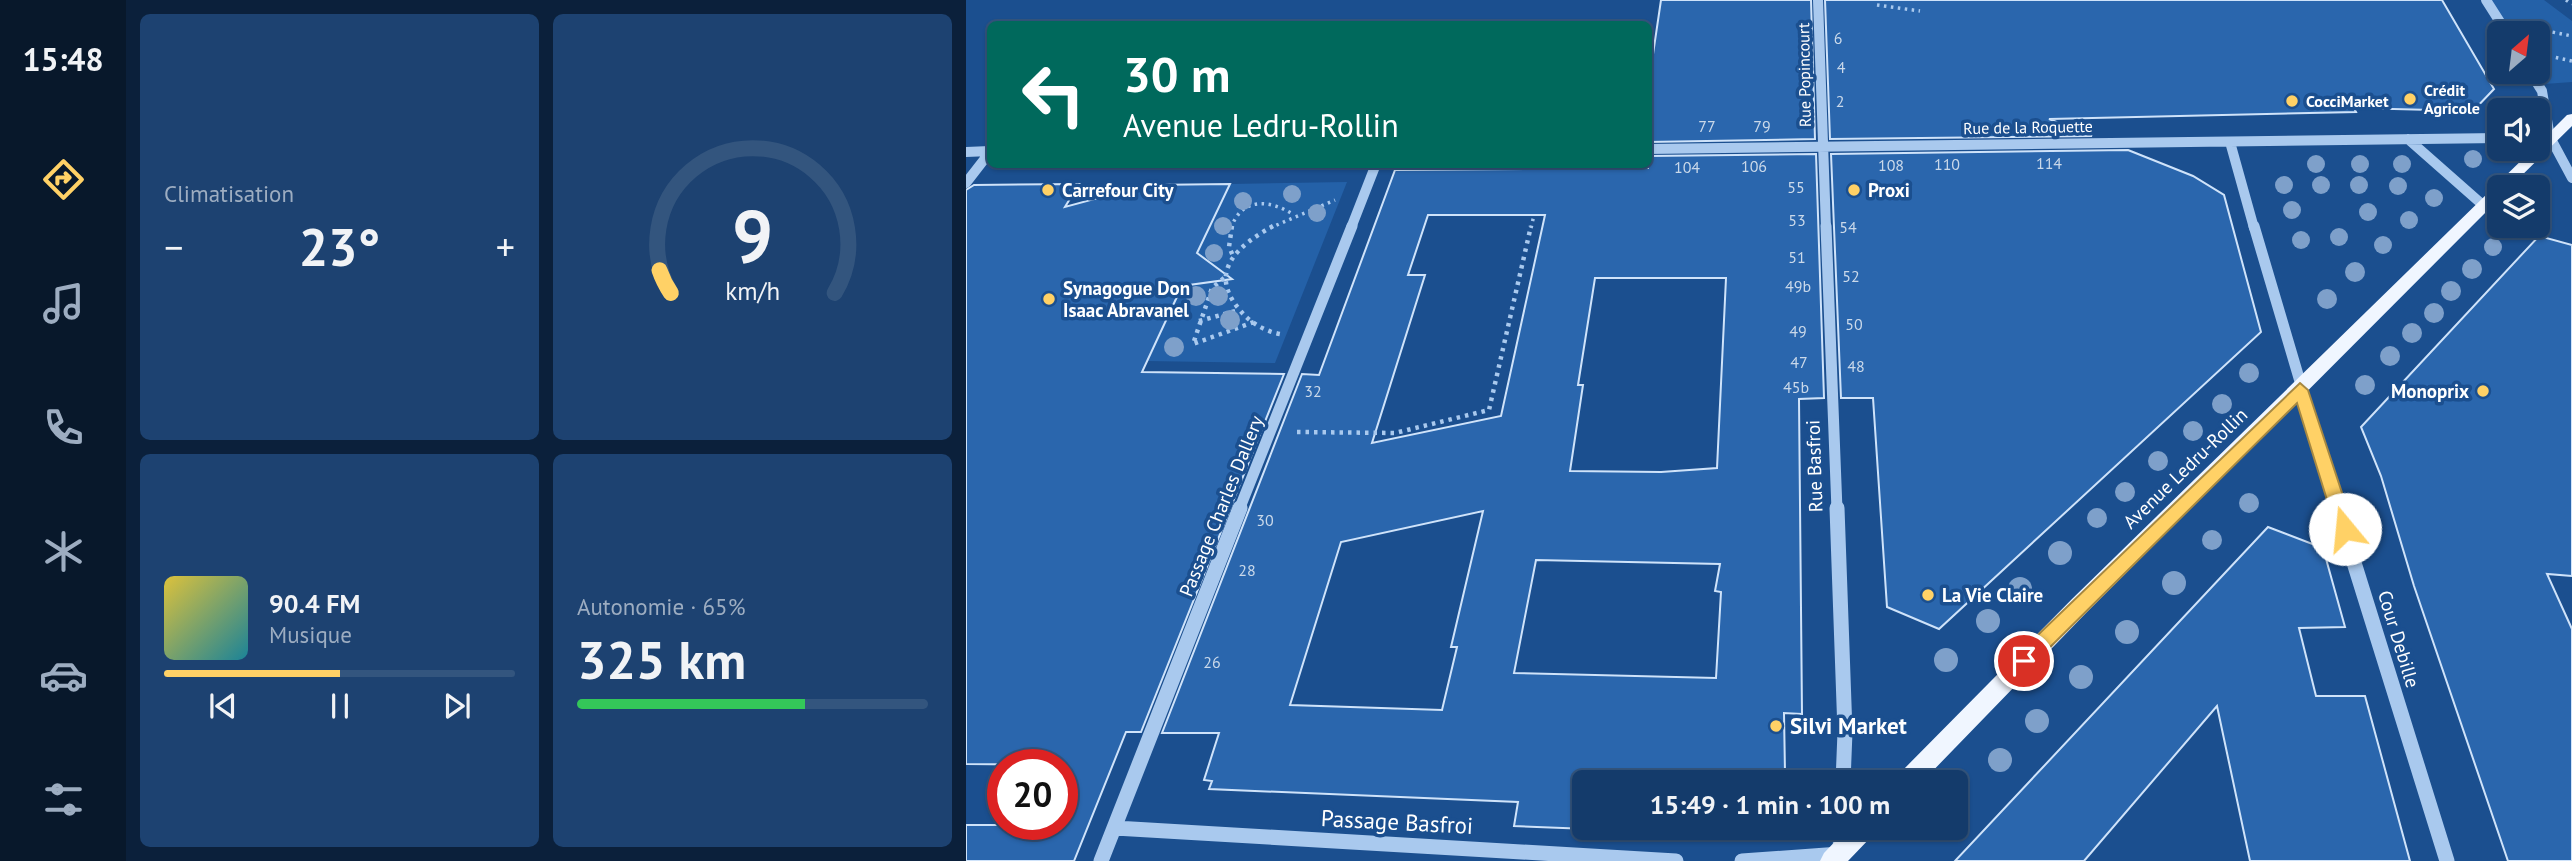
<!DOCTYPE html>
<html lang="fr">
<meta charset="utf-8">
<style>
body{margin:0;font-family:"PT Sans",sans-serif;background:#1d4271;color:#f1f3f6;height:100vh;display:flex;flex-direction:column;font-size:26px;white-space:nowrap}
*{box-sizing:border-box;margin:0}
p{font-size:23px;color:#9dadc1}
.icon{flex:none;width:38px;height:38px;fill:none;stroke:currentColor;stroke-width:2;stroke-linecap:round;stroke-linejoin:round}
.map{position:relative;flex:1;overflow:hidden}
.sheet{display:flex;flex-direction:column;gap:14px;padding:14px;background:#0b203b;width:840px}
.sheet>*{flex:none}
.hud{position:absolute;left:21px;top:21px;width:665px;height:147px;border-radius:10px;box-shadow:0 2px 5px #0004,0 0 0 2px #33557e;background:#00695c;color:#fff;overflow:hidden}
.needle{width:46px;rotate:28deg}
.tools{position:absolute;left:1521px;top:21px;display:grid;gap:14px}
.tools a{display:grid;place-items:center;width:63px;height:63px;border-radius:10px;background:#143b6b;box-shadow:0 2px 5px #0004,0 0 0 2px #33557e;font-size:35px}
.speed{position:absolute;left:21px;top:749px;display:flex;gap:14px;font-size:35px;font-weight:700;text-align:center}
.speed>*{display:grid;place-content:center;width:91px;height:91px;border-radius:50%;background:#143b6b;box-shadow:0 2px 5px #0004,0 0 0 2px #33557e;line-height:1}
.speed .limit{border:10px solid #d22;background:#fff;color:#111}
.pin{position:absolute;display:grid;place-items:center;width:60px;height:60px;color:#fff;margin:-30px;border:4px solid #fff;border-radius:50%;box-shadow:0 2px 7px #0007}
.me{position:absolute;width:77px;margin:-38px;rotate:343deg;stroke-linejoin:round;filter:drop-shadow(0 0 5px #0008)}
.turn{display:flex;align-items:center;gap:24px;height:147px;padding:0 21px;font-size:32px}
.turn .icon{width:91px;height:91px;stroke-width:2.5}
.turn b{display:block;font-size:49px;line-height:60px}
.big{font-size:52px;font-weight:800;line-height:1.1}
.sheet .tile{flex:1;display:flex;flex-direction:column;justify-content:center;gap:10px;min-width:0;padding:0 24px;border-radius:10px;background:#1d4271}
.sheet .dial{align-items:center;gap:0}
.dial svg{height:182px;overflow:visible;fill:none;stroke:#33557e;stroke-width:7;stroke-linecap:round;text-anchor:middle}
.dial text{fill:#f1f3f6;stroke:none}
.song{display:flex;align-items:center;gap:21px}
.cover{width:84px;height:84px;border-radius:10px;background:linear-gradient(135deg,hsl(50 70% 55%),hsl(190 70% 35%))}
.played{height:7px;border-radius:4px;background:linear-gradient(90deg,#ffd166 50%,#33557e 50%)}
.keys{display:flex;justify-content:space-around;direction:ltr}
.heat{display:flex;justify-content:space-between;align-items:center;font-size:38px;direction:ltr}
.charge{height:10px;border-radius:5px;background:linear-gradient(90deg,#34c759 65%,#33557e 0)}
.sheet .tiles{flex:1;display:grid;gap:14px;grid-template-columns:repeat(2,1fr)}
.trip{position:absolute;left:606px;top:770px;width:396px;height:70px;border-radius:10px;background:#143b6b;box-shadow:0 2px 5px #0004,0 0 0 2px #33557e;font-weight:800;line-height:70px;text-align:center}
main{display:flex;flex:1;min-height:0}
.menu{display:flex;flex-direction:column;width:126px;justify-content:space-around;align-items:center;background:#08182b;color:#9dadc1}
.menu .icon{width:49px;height:49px}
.menu .selected{color:#ffd166}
.menu b{font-size:32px;color:#f1f3f6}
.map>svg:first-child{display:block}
.green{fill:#2461a8}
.building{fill:#2a66ad;stroke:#cfe3fa;stroke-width:2;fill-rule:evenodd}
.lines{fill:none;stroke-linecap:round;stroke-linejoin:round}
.path-far1{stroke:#a9c9ee;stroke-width:3.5;stroke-dasharray:2.5 4.5;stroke-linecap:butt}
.path{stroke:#a9c9ee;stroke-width:4.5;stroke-dasharray:3.5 5;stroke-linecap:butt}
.minor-far2{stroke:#a9c9ee;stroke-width:10}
.minor-far1{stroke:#a9c9ee;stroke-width:11}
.minor{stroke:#a9c9ee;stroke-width:15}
.major{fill:#f0f6ff;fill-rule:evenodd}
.tree{fill:#7ea0ca}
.route{fill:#ffd166;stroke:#a68842;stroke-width:2}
.poi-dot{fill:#ffd166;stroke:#1b4f8f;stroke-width:2.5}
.labels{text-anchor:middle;stroke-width:7;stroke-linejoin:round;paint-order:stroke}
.number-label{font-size:16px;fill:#cad9ea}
.far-street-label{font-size:16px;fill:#fff;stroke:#1b4f8f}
.far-poi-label{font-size:16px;font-weight:bold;fill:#fff;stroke:#1b4f8f;text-anchor:start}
.poi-label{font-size:19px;font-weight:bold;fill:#fff;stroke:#1b4f8f;text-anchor:start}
.street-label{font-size:19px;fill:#fff;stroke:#1b4f8f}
.near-poi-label{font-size:23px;font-weight:bold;fill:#fff;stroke:#1b4f8f;text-anchor:start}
.near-street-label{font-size:23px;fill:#fff;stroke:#1b4f8f}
</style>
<main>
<nav class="menu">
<b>15:48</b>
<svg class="icon selected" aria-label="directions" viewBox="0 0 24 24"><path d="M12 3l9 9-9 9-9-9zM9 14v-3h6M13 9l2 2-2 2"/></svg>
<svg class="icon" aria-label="music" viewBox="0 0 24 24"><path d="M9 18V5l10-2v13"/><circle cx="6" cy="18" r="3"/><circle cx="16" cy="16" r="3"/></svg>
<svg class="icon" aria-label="phone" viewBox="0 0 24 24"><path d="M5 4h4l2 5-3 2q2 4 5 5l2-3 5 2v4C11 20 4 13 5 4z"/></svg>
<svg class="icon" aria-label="climate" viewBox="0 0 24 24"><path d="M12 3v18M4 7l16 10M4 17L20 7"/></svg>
<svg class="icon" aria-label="car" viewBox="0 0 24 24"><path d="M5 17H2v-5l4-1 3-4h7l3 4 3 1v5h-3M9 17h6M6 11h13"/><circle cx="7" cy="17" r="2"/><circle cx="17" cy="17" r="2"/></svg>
<svg class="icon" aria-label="filters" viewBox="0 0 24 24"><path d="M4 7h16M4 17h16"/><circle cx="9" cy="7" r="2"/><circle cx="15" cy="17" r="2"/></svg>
</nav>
<section class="sheet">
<div class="tiles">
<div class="tile"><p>Climatisation</p>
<div class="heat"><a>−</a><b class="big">23°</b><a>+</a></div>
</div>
<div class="tile dial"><svg viewBox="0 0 100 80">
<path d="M14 69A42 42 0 1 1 86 69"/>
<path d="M14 69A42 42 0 0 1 9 59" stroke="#ffd166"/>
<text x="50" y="56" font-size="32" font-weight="700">9</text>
<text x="50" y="72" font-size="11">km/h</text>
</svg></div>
<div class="tile">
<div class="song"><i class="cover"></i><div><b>90.4 FM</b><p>Musique</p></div></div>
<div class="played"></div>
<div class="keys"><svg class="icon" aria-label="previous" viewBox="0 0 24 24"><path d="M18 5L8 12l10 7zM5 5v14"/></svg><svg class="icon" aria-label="pause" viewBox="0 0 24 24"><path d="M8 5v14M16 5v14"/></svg><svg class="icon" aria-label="next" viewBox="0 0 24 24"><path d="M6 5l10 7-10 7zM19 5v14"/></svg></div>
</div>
<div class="tile"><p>Autonomie · 65%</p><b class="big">325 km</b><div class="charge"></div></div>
</div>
</section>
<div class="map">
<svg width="1606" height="861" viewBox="0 0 1606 861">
<rect width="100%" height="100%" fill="#1b4f8f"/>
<!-- green -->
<path class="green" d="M1525,0H1578L1606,21V82L1578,84L1571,72L1572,33H1546Z
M381,182L309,363L181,361L264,184Z"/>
<!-- building -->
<path class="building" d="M695,0H845L849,139L682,142V88Z
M859,0H1476L1528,89L1507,111L1388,108L1390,112L1083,119L1126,136L864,139Z
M1162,150L1227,176L1258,195L1295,332L973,629L921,607L907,398H875L865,154Z
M850,154L858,398L833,399L836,714L818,713L819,773L808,782H618V828H758L751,834L548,826L552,802L243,789L246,781L238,780L253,733H196L336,374L353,375L429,170L682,168V156ZM462,215H579L535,416L406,443L459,275H442ZM629,278H760L751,468L695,472L604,471L617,385H612ZM517,511L485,647H491L476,710L324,705L375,542ZM570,560L754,564L749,591L755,592L750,678L548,673Z
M113,184L99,207L180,185L264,184L231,253L266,279L216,286L176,372L318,374L175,732H160L108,861H0V825H34L37,819V824H96V765L0,764V190L8,185Z
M1573,236L1606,245V576L1581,574L1606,629V861H1542L1448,586L1415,476L1395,427Z
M1302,527L1357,548L1379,627L1333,628L1350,696H1399L1444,861H1284L1251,706L1118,861H989Z"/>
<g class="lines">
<!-- path-far1 -->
<path class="path-far1" d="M1600,0L1606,4
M911,5L954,11
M1566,28L1606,36
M1583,56L1606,61
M578,164V169
M265,228C276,196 305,200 328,215
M304,228L369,200
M565,228L568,215"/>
<!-- path -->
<path class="path" d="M266,226L263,247L268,258
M307,226C273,245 241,271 273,309C283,322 298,331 314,334
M258,278L246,288L227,344L288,322
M233,321L273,310
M331,432L429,433L523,410L565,226"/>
<!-- minor-far2 -->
<path class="minor-far2" d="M852,0L860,228
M1520,0L1541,33
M1564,72L1576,91L1584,137L1606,178
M1442,139L1518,206
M1264,142L1288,228
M682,149L1533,138
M0,152L24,151
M0,183L24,152
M385,228L410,164"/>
<!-- minor-far1 -->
<path class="minor-far1" d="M860,226L871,510
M1288,226L1372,510
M273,510L386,226"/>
<!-- minor -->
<path class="minor" d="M871,508L879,732L877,782
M1371,508L1481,861
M149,828L710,861
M874,852L875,828
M135,861L274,508
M776,861L874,854"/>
<!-- major -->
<path class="major" d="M1606,114V126L1544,187H1533V199L1120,613L956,782H930L933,774L1106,599L1567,149H1572V144L1601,115Z
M882,828H909L906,836L882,861H854L858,853Z"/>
</g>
<!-- trees -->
<g class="tree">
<circle cx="1507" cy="159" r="9"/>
<circle cx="1350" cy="164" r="9"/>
<circle cx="1394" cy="164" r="9"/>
<circle cx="1436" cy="164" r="9"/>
<circle cx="1318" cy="185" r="9"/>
<circle cx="1355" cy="185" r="9"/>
<circle cx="1393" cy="185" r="9"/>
<circle cx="1432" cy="186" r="9"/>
<circle cx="326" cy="194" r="9"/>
<circle cx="1468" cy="198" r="9"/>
<circle cx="277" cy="201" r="9"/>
<circle cx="1326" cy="210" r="9"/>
<circle cx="1402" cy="212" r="9"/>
<circle cx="351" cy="213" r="9"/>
<circle cx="1443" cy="220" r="9"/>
<circle cx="257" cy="226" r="9"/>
<circle cx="1373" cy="237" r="9"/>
<circle cx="1335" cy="240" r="9"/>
<circle cx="1417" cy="245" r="9"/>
<circle cx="1527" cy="247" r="9"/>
<circle cx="248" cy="253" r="9"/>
<circle cx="1506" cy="269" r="10"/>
<circle cx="1389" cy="272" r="10"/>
<circle cx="1485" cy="291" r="10"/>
<circle cx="230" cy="296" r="10"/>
<circle cx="252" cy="296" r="10"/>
<circle cx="1361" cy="299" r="10"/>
<circle cx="1468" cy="313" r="10"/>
<circle cx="264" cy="320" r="10"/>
<circle cx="1446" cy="333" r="10"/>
<circle cx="208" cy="347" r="10"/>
<circle cx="1424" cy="356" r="10"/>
<circle cx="1283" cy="373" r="10"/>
<circle cx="1399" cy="385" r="10"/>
<circle cx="1256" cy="404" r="10"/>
<circle cx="1227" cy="431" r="10"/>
<circle cx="1192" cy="461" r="10"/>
<circle cx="1159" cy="492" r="10"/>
<circle cx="1283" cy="503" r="10"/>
<circle cx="1131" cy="518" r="10"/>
<circle cx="1246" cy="540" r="10"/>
<circle cx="1094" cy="553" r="12"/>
<circle cx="1208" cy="583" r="12"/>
<circle cx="1054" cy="589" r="12"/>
<circle cx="1022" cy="621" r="12"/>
<circle cx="1161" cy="632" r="12"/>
<circle cx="980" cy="660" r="12"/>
<circle cx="1115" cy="677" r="12"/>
<circle cx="1071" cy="721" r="12"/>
<circle cx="1034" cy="760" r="12"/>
</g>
<!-- route -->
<path class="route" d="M1334,383L1342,390L1388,529L1385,534L1379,537L1370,529L1331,403L1064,667L1058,670L1051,667L1049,661L1051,655Z"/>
<!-- markers -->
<g class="poi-dot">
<circle cx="1444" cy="99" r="7"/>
<circle cx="1326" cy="101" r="7"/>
<circle cx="82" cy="190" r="7"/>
<circle cx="888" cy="190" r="7"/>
<circle cx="83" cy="299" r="7"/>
<circle cx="1517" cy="391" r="7"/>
<circle cx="962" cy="595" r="7"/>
<circle cx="810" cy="726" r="7"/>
</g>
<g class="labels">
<!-- number labels -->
<g class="number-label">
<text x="872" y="44">6</text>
<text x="875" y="73">4</text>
<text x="874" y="107">2</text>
<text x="741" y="132">77</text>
<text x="796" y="132">79</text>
<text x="1083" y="169">114</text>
<text x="981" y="170">110</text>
<text x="925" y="171">108</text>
<text x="788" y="172">106</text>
<text x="721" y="173">104</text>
<text x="830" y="193">55</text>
<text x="831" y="226">53</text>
<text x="882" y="233">54</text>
<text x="831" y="263">51</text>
<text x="885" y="282">52</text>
<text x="832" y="292">49b</text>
<text x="888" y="330">50</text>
<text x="832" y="337">49</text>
<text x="833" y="368">47</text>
<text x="890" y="372">48</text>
<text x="830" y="393">45b</text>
<text x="347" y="397">32</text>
<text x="299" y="526">30</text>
<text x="281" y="576">28</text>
<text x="246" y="668">26</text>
</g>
<!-- far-street labels -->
<g class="far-street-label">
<text transform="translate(838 75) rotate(-91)" y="6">Rue Popincourt</text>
<text transform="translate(1062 127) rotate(-1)" y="6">Rue de la Roquette</text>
</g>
<!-- far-poi labels -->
<g class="far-poi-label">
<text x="1458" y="96">Crédit<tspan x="1458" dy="18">Agricole</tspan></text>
<text x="1340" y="107">CocciMarket</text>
</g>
<!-- poi labels -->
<g class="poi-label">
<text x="96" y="197">Carrefour City</text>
<text x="902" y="197">Proxi</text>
<text x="97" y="295">Synagogue Don<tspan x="97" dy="22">Isaac Abravanel</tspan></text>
<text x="1503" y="398" text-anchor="end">Monoprix</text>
<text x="976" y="602">La Vie Claire</text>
</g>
<!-- street labels -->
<g class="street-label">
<text transform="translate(848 466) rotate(-92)" y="7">Rue Basfroi</text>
<text transform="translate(1219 468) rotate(-44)" y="7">Avenue Ledru-Rollin</text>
<text transform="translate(255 506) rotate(-68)" y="7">Passage Charles Dallery</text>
<text transform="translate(1433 639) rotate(73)" y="7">Cour Debille</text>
</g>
<!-- near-poi labels -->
<g class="near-poi-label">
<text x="824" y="734">Silvi Market</text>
</g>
<!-- near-street labels -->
<g class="near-street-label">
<text transform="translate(431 822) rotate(3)" y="8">Passage Basfroi</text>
</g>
</g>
</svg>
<div class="tools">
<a><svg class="needle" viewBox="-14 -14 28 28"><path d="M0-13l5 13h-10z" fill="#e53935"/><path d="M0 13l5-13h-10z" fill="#9dadc1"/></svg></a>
<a><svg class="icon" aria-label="sound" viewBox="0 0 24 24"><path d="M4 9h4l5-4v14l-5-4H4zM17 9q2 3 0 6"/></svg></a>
<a><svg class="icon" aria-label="layers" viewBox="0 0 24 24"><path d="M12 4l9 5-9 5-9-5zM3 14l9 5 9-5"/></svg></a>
</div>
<div class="speed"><div class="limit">20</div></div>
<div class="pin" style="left:1058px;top:661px;background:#d93025"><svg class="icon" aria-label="arrive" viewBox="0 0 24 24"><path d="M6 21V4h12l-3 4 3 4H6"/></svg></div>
<svg class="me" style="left:1379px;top:529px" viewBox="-20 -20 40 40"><circle r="19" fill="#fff"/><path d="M0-13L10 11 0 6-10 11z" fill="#ffd166"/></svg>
<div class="trip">15:49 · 1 min · 100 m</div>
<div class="hud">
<div class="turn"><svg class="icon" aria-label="left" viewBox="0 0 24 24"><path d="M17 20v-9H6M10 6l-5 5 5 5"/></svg><div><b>30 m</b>Avenue Ledru-Rollin</div></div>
</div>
</div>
</main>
